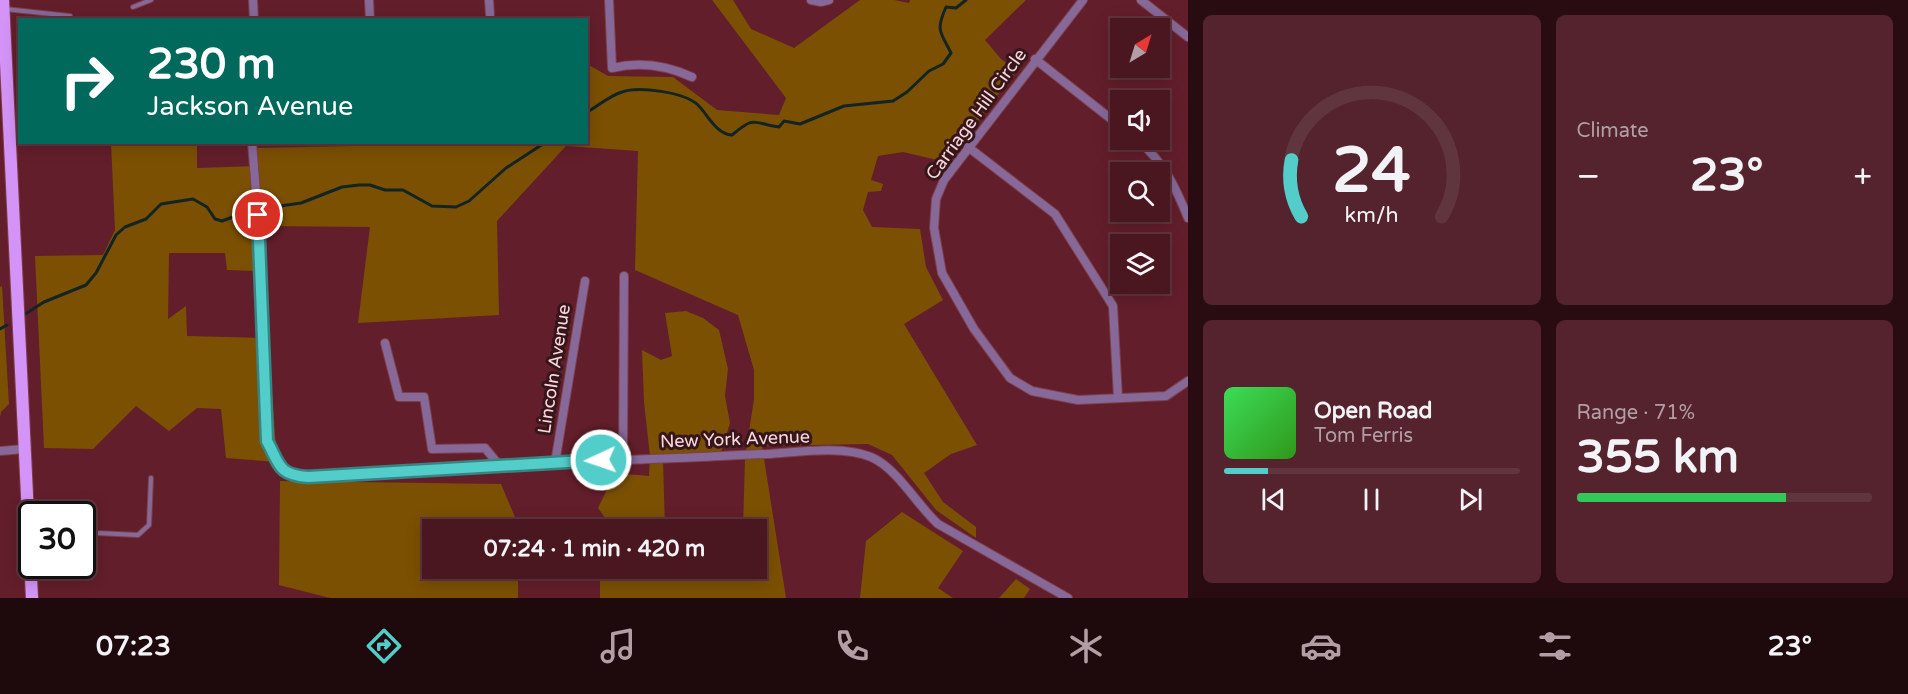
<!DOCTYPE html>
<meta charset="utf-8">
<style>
body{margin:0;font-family:"Varela Round",sans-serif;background:#54232d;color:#f1f3f6;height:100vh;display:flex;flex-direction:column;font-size:22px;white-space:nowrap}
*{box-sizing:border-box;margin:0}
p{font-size:20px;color:#b29fa5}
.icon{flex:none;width:33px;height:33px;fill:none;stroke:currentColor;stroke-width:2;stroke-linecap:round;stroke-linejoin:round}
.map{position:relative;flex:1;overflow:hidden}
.drawer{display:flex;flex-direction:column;gap:15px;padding:15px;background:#290c12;width:720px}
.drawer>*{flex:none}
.banner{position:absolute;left:18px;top:18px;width:570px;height:126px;border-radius:0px;box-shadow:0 3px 15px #0003,0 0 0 2px #61353e;background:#00695c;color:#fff;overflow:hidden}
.needle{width:39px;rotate:38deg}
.tools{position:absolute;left:1110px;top:18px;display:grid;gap:12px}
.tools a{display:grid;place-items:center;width:60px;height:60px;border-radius:0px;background:#4a1620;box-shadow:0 3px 15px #0003,0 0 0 2px #61353e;font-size:30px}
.speed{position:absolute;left:18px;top:501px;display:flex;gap:12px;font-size:30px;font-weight:700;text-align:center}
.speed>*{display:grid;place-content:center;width:78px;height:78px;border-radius:50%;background:#4a1620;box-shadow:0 3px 15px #0003,0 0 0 2px #61353e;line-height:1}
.speed .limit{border:3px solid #111;border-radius:9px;background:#fff;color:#111}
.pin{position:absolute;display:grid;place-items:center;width:51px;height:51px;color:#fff;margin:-26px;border:3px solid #fff;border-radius:50%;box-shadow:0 2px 6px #0007}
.me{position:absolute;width:66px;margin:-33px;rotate:267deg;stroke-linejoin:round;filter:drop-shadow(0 0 4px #0008)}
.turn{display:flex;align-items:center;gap:21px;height:126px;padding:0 30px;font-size:27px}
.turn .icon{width:78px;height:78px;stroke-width:2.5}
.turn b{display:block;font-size:42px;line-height:51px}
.big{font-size:45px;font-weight:700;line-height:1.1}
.drawer .card{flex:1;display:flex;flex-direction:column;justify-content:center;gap:9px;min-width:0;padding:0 21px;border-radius:9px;background:#54232d}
.drawer .dial{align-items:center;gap:0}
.dial svg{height:156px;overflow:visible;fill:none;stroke:#61353e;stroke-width:7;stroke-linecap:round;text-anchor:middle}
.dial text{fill:#f1f3f6;stroke:none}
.song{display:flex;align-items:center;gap:18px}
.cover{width:72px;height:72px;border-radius:9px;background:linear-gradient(135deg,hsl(130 70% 55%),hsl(110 70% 35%))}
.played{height:6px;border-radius:3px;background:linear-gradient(90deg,#53cdca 15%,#61353e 15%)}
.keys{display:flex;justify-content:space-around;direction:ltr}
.heat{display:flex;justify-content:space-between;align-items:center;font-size:33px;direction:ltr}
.charge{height:9px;border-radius:4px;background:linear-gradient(90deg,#34c759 71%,#61353e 0)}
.drawer .tiles{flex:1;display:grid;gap:15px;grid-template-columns:repeat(2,1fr)}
.trip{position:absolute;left:422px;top:519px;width:345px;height:60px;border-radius:0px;background:#4a1620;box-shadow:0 3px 15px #0003,0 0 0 2px #61353e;font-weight:700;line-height:60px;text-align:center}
.tab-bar{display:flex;height:96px;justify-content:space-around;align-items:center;background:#1e090d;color:#b29fa5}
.tab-bar .icon{width:42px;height:42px}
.tab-bar .on{color:#53cdca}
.tab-bar b{font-size:27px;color:#f1f3f6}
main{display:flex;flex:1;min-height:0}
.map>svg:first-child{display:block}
.green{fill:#7b5003}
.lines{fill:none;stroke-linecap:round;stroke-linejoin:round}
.stream{stroke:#132424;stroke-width:3}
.service-casing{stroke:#7e3f4a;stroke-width:6}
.minor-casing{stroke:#7e3f4a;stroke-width:10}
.primary-casing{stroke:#7e3f4a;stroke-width:14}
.service{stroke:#876999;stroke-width:4}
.minor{stroke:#876999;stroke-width:8}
.primary{stroke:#d494f7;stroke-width:12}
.route-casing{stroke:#368583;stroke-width:15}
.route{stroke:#53cdca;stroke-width:10}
.labels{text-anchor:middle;stroke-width:6;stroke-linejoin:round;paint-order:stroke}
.street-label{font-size:18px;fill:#fad7da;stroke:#35161a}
</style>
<main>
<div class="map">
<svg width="1188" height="598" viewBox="0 0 1188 598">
<rect width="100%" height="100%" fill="#631e2b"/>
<!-- green -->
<path class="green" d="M712,0H733L751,29L794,48L860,0H894L909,3L910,0H1026L985,40L1001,59L1017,70L946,162L903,152L878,156L871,180L883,184L881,191L868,192L863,210L872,227L920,229L926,267L943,300L904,324L977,445L951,454L924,473L943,502L976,527V538L936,510L892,455L868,444L762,446L786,598H600V569L756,568V530L743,529L745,458L754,399V370L738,315L635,270L638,151L566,146L497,221L499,315L358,323L370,227L260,226L259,271L227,270L225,253H169L168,319L186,306L187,336L268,338L277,462L226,458L221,409L197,408L169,431L136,406L93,449L44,448L35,256L103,255L115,230L111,143H197V168L256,166L255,148L352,146L355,142H586L587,64L608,76L673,77L717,110L779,115L786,98Z
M2,286L9,404L1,412L0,417V287Z
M686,311L703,318L719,330L728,369L725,396L730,423L719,459L663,460L665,529H613L598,508L615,473L649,476L650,456L644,402L642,350L661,360L672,356L665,313Z
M280,481L501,484L520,529L432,530V568L518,569V598H330L279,585Z
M902,512L963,551L938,588L953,598H860L866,541Z
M1016,579L1030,589L1024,598H999Z"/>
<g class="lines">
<!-- stream -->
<path class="stream" d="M586,113C598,106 609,96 622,92C639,86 684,92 698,105C708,115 716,134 732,135C756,115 752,123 779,127L784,121L800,124L844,106L893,101L907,92L929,71L943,64L951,53C941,32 935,32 946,7L956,8L966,0
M25,314L44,302L86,285L96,273L116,235L125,227L146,219L161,204L193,199L207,207L215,219L222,221L252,210L301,203L342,187L359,185H370L385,190H403L432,206L456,207L469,201L506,168L546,142
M0,329L7,325"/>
<defs>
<path id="service" d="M133,7L151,0
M5,9L70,16
M82,529L97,533L138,535L149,525L151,478"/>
<path id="minor" d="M253,0L254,20
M369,0L370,20
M489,0L490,15
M609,0L612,68C640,61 666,65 692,77
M811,0L821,2L829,0
M1083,0L944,180L936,199L934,228L942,273L974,329L1010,378L1032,391L1078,400L1166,396L1188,381
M1141,0L1188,37
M1035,59L1120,126
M1138,140C1165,164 1175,186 1188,218
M252,142L259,230L267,441L284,472L291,476L307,477C430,469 553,463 676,458C706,457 737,455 767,454C797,452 843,445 871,457C897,468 917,505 938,524L1068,598
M968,147L1055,214L1113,306L1118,398
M385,343L399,397H424L432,449L485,448L499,465
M0,451L24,449
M623,459L624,276
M555,463L585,281"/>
<path id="primary" d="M3,0L32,598"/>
</defs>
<!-- service casing -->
<use href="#service" class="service-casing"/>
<!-- minor casing -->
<use href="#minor" class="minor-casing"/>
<!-- primary casing -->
<use href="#primary" class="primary-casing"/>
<!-- service -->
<use href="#service" class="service"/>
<!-- minor -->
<use href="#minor" class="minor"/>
<!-- primary -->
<use href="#primary" class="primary"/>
</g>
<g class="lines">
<defs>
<path id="route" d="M258,215L267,441C280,465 278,475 308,477L601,460"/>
</defs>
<!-- route casing -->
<use href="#route" class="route-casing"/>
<!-- route -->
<use href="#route" class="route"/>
</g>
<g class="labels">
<!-- street labels -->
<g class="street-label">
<text transform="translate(976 114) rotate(-54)" y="6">Carriage Hill Circle</text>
<text transform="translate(554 369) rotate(-81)" y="6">Lincoln Avenue</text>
<text transform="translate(735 439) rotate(-2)" y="6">New York Avenue</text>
</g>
</g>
</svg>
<div class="tools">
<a><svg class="needle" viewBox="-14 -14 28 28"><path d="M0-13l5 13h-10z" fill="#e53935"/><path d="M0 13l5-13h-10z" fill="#b29fa5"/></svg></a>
<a><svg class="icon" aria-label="sound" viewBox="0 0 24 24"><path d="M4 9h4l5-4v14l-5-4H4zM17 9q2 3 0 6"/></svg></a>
<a><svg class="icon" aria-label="search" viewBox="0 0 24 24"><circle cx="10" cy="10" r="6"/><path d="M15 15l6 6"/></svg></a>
<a><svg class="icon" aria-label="layers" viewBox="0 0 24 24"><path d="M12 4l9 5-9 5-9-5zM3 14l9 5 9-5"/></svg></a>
</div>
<div class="speed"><div class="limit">30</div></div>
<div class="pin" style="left:258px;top:215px;background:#d93025"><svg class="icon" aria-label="arrive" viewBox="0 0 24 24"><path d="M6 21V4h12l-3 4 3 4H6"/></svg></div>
<svg class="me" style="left:601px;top:460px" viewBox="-20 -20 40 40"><circle r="17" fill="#53cdca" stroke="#fff" stroke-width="3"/><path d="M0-11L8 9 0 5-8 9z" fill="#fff"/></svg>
<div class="trip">07:24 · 1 min · 420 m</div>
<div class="banner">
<div class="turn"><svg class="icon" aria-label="right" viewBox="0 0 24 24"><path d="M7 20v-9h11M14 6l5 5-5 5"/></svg><div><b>230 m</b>Jackson Avenue</div></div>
</div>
</div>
<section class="drawer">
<div class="tiles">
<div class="card dial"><svg viewBox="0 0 100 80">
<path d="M14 69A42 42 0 1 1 86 69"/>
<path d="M14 69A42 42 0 0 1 9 40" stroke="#53cdca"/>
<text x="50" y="56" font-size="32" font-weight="700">24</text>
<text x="50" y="72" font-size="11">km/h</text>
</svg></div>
<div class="card"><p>Climate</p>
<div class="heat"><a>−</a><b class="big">23°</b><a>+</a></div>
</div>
<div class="card">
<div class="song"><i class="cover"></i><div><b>Open Road</b><p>Tom Ferris</p></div></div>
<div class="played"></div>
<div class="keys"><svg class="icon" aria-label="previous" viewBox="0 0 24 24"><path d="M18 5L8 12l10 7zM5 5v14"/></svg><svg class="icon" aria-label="pause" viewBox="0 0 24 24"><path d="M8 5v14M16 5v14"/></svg><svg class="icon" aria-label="next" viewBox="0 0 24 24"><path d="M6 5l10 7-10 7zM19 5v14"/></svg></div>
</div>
<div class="card"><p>Range · 71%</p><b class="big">355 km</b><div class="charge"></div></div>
</div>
</section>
</main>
<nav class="tab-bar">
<b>07:23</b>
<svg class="icon on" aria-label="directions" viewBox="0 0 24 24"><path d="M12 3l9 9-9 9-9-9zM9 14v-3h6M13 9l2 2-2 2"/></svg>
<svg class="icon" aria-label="music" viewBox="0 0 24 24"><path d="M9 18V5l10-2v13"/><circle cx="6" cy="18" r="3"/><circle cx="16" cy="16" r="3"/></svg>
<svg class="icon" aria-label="phone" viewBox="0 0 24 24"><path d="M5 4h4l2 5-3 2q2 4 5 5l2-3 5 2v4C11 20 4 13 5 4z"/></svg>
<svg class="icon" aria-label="climate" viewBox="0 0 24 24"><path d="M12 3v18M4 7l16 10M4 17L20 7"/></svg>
<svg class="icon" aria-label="car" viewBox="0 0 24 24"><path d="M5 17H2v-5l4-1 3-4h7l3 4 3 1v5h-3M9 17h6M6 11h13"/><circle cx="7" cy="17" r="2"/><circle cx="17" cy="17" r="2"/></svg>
<svg class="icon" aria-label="filters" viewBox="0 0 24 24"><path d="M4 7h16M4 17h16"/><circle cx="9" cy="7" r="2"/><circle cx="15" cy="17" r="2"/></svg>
<b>23°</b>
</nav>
